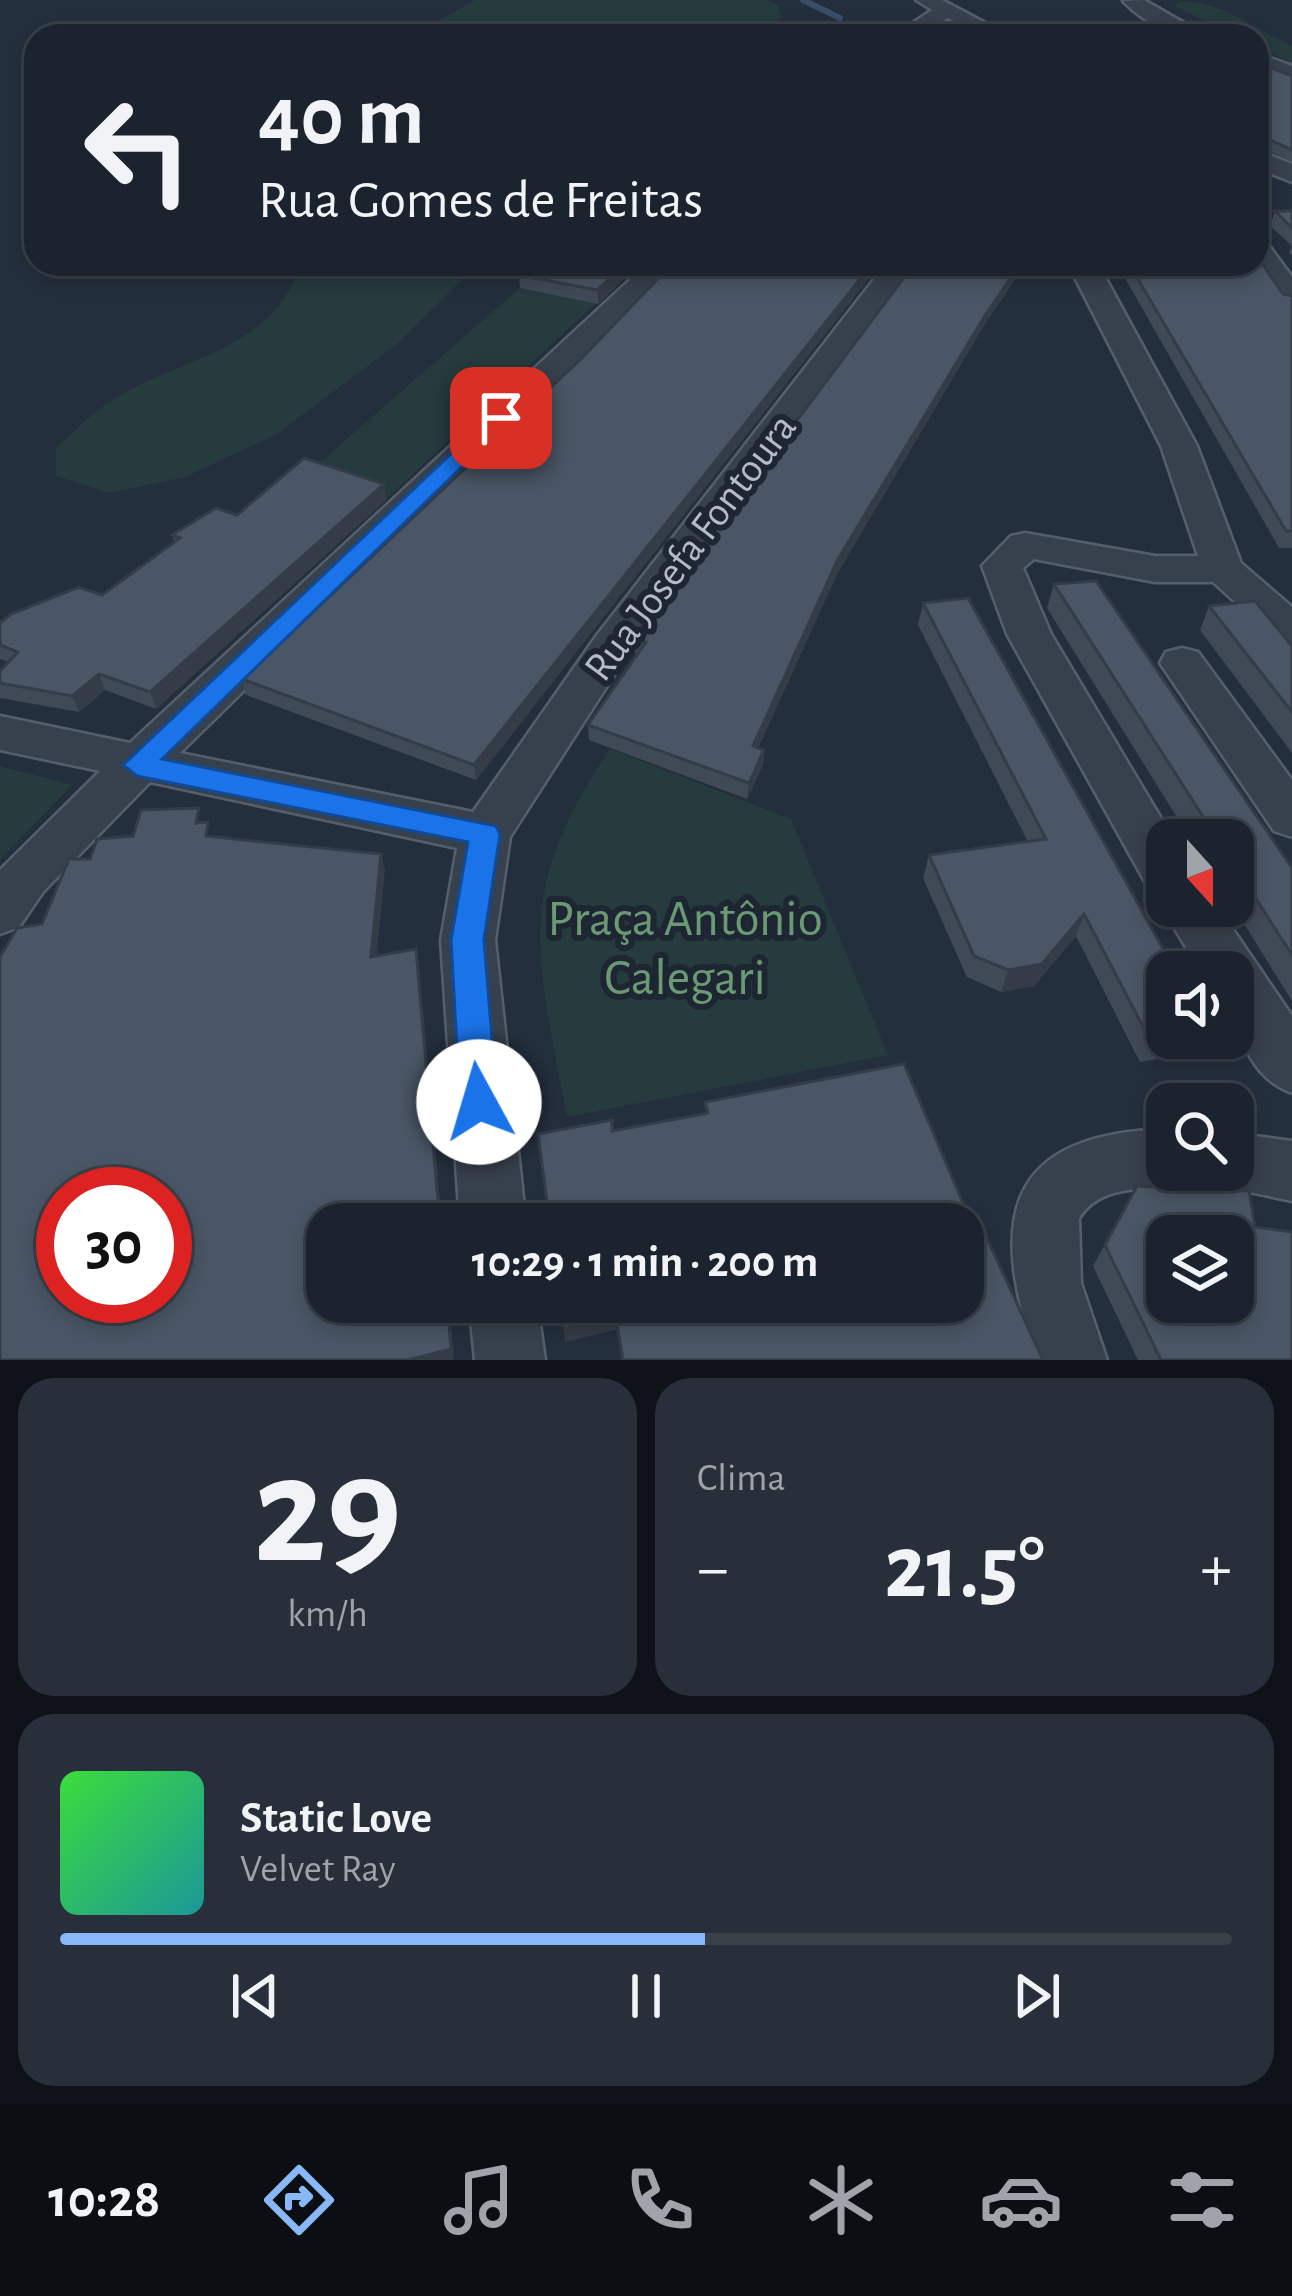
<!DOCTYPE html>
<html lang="pt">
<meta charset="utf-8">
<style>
body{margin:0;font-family:"Alegreya Sans",sans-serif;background:#282f3a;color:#f1f3f6;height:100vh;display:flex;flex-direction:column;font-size:45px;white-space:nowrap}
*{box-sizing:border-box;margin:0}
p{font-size:39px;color:#a0a4aa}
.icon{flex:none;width:66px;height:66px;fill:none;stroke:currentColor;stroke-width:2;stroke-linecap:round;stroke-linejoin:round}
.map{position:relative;height:1360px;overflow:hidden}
.drawer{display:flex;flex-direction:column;gap:18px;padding:18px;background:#0f1319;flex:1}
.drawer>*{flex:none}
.banner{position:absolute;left:24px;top:24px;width:1245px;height:252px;border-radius:36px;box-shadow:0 6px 18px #0003,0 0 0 3px #39404a;background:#1b232e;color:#f1f3f6;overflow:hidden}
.needle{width:78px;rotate:159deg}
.fabs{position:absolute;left:1146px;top:819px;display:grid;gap:24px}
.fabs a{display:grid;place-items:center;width:108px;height:108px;border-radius:24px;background:#1b232e;box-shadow:0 6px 18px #0003,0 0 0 3px #39404a;font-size:60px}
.speed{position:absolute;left:36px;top:1167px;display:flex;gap:24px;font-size:60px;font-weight:700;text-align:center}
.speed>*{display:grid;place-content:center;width:156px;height:156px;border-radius:50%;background:#1b232e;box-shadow:0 6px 18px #0003,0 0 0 3px #39404a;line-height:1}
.speed .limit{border:18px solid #d22;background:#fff;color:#111}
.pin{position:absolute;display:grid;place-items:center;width:102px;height:102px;color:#fff;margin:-51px;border-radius:24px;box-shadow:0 6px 18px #0006}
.me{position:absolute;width:132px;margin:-66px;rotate:354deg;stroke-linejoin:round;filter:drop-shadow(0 0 9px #0008)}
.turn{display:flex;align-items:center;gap:42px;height:252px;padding:0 36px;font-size:54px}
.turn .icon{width:156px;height:156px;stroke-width:2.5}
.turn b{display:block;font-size:84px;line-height:102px}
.big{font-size:90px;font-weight:700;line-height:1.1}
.drawer .widget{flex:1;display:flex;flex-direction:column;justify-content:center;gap:18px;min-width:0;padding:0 42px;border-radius:36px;background:#282f3a}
.drawer .dial{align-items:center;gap:0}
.dial b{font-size:156px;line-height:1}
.song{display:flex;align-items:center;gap:36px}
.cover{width:144px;height:144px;border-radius:18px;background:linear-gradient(135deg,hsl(120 70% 55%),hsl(180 70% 35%))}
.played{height:12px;border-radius:6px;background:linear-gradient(90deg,#89b7f7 55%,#39404a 55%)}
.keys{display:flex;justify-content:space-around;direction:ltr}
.heat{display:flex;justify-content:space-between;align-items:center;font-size:66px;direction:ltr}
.drawer .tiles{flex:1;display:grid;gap:18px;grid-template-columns:1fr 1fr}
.widget:last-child{grid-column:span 2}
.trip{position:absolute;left:306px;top:1203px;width:678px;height:120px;border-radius:36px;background:#1b232e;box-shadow:0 6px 18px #0003,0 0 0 3px #39404a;font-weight:700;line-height:120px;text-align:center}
.tab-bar{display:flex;height:192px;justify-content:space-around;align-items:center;background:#0b0e12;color:#a0a4aa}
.tab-bar .icon{width:84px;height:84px}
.tab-bar .selected{color:#89b7f7}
.tab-bar b{font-size:54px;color:#f1f3f6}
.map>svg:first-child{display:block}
.green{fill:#263b3e}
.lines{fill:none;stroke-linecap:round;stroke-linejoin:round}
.stream{stroke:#394d66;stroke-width:6}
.minor-casing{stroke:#555f6b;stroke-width:5}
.minor{fill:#37414d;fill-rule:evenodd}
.wall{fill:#404a57}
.shaded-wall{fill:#343c47}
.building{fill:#4a5665;stroke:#343c47;stroke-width:3;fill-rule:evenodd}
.route{fill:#1a73e8;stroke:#114b97;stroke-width:3}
.labels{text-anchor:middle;stroke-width:12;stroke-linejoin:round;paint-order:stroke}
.street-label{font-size:42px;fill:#b3bcc8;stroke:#1d2632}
.near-park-label{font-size:51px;fill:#6a9974;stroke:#1d2632}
</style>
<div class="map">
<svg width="1292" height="1360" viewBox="0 0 1292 1360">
<rect width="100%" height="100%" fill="#242f3d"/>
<!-- green -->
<path class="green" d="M475,0H768L778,6L781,17L756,36H412Z
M1181,1C1225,3 1254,28 1292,46V63L1257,48V36H1236L1178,8L1174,4Z
M301,264H478L396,345L277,434L185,477L109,493L56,476V448C72,434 88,417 105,405C173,357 272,355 301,264Z
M520,288L596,303L386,499L309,472Z
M610,749L791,819L888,1055L567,1117C537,956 512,893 610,749Z
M0,766L72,785L0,860Z"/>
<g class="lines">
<!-- stream -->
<path class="stream" d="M803,0L840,18"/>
<defs>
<path id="minor" d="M916,0H942L1010,36H983L948,18L917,36H893L932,10Z
M1144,0L1207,36C1173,36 1147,26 1123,1Z
M1257,53L1292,66V81L1257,68Z
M1257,150L1292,164V182L1257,168Z
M1257,240L1267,243L1292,277V308L1281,306L1253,264Z
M647,264H679L180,753L473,812L597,635L886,264H916L627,655L510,837L495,940L526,1224H460L441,940L457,848L150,782L43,892L19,927L0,934V870L100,771L0,750V716L130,743Z
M1068,264H1098L1197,446L1241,563L1292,607V644L1277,640L1213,582H1155L1034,559L1023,568L1051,634L1174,840H1167V895L1149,889L1007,634L982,566L1011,536L1025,533L1155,556H1198L1161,446Z
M1182,648L1198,652L1292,780V837L1274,831L1160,663L1166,652Z
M1167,895V906H1217L1292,1016V1093C1242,1074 1233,1019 1233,972H1201L1161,906Z
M1167,1129V1170H1194L1189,1180C1150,1195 1105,1179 1079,1218L1081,1283L1107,1360H1037C989,1222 1001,1134 1167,1129Z
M1233,1133L1292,1141V1201L1211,1184L1205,1170H1233Z
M469,1302H537L545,1360H475Z"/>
</defs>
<!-- minor casing -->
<use href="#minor" class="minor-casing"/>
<!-- minor -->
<use href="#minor" class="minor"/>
</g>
<!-- wall -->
<path class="wall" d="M1257,60L1258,63L1292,76V162L1257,145Z
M1275,211H1292V255L1289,253L1292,246L1270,226Z
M640,264L598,304L520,288L519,275Z
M672,264H880L476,780L246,695L242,679L583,357Z
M1119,264H1257L1283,294L1292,296V548H1279L1118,266Z
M983,327L837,574L758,748L764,750L763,765L747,799L589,740L588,725L637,654L634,653V638Z
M387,499L156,709L105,690L79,712L0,698V671L9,662L0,659V623L102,595L174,541L172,535L237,515Z
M1054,584L1292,868V1001L1233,906V840H1191L1047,608Z
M923,603L1167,1038H1205L1197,1052L1140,1062L1076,936L1034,986L1001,992L967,977L923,878L929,855L1028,842L918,625Z
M1209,606L1292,646V753L1200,630Z
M1137,1186L1255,1227L1292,1360H1138L1093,1266Z"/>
<!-- shaded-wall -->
<path class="shaded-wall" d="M626,264H640L598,304L597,290Z
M872,264H880L476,780L474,765Z
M1020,264H1026L983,327L837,574L752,761L753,746L838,559L986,314Z
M384,484L387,499L156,709L150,692Z
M99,674L105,690L79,712L72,696Z
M764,750L763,765L747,799L749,783Z
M381,854L385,870L375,974L371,957Z
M1084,914L1076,936L1034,986L1001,992L1008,970Z
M416,949L419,965L442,1224H440Z
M447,1302H449L454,1360H408Z
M616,1317V1330L565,1342L564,1329Z"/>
<!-- building -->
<path class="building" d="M1163,24L1205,36H1091Z
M1257,60L1258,63L1292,76V150L1257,134Z
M1275,211H1292V228Z
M1257,256L1283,294L1292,296V531H1286L1129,264H1257Z
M532,264H626L597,290L519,275Z
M672,264H872L474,765L242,679L583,357Z
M914,264H1020L986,314L838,559L753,746L764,750L749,783L588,725L646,642L634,638Z
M304,458L384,484L150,692L99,674L72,696L0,683V671L18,652L0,645V623L11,614L79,587L102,595L180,538L172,535L216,508L237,515Z
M1096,581L1292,868V955L1233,863V840H1218L1054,584Z
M968,598L1176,972H1167V1038L1150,1040L1084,914L1042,964L1008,970L974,956L929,855L1046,839L923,603Z
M1255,601L1292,646V712L1209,606Z
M199,808L196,823L208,822L206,836L381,854L371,957L416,949L440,1224H327V1302H447L451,1349L408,1360H0V957L17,928L42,924L69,859H90L97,839L133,836L141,810ZM63,1194H165V1296H63Z
M904,1064L977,1236L985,1234L1043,1360H623L616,1317L564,1329L560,1302H963V1224H550L538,1134L612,1120V1131L708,1113L705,1102Z
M1137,1186L1249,1191L1255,1227L1292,1232V1360H1161L1105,1245ZM1167,1236H1233V1302H1167Z"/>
<!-- route -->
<path class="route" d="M494,413L512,418L162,759L496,826L500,834L484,940L497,1102L492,1114L479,1119L466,1114L460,1102L451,940L468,842L137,776L123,765Z"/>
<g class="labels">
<!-- street labels -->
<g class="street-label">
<text transform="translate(689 546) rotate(-53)" y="15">Rua Josefa Fontoura</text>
</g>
<!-- near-park labels -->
<g class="near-park-label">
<text x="685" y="935">Praça Antônio<tspan x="685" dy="59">Calegari</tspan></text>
</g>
</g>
</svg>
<div class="fabs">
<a><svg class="needle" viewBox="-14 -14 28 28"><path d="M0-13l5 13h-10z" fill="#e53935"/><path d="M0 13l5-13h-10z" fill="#a0a4aa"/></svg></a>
<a><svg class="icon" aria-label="sound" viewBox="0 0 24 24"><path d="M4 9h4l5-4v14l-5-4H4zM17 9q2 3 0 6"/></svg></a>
<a><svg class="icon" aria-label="search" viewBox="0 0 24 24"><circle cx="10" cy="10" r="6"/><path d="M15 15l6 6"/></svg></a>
<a><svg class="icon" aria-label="layers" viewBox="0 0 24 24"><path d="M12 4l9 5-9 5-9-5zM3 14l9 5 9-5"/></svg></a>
</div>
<div class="speed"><div class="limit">30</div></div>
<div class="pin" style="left:501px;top:418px;background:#d93025"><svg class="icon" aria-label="arrive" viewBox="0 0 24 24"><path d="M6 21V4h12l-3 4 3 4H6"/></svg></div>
<svg class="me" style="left:479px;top:1102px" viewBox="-20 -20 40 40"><circle r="19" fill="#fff"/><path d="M0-13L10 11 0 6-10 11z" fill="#1a73e8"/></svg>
<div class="trip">10:29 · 1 min · 200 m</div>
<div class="banner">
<div class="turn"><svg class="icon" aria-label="left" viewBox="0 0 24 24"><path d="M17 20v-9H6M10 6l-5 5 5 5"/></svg><div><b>40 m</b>Rua Gomes de Freitas</div></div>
</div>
</div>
<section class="drawer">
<div class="tiles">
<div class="widget dial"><b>29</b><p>km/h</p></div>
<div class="widget"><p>Clima</p>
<div class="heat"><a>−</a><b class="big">21.5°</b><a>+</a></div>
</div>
<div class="widget">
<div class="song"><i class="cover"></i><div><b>Static Love</b><p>Velvet Ray</p></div></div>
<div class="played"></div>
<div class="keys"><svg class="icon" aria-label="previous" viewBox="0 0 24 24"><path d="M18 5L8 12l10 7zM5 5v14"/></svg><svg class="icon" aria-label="pause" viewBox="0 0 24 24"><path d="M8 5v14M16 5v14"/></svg><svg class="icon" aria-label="next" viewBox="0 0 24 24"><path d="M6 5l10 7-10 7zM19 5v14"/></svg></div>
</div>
</div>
</section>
<nav class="tab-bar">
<b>10:28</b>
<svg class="icon selected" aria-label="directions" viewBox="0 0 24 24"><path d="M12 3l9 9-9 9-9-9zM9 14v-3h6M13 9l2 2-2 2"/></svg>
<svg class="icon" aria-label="music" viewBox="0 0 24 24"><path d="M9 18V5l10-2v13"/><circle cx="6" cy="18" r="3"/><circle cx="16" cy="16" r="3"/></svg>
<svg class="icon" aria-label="phone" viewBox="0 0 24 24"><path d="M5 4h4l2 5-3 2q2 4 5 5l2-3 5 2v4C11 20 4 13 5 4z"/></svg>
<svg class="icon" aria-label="climate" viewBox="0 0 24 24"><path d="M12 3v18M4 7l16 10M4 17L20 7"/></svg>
<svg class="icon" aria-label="car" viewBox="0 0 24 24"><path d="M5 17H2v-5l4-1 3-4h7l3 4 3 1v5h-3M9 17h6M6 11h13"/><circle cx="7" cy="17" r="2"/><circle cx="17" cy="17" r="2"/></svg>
<svg class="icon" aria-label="filters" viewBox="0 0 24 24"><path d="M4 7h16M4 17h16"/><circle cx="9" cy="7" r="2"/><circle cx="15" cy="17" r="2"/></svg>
</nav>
